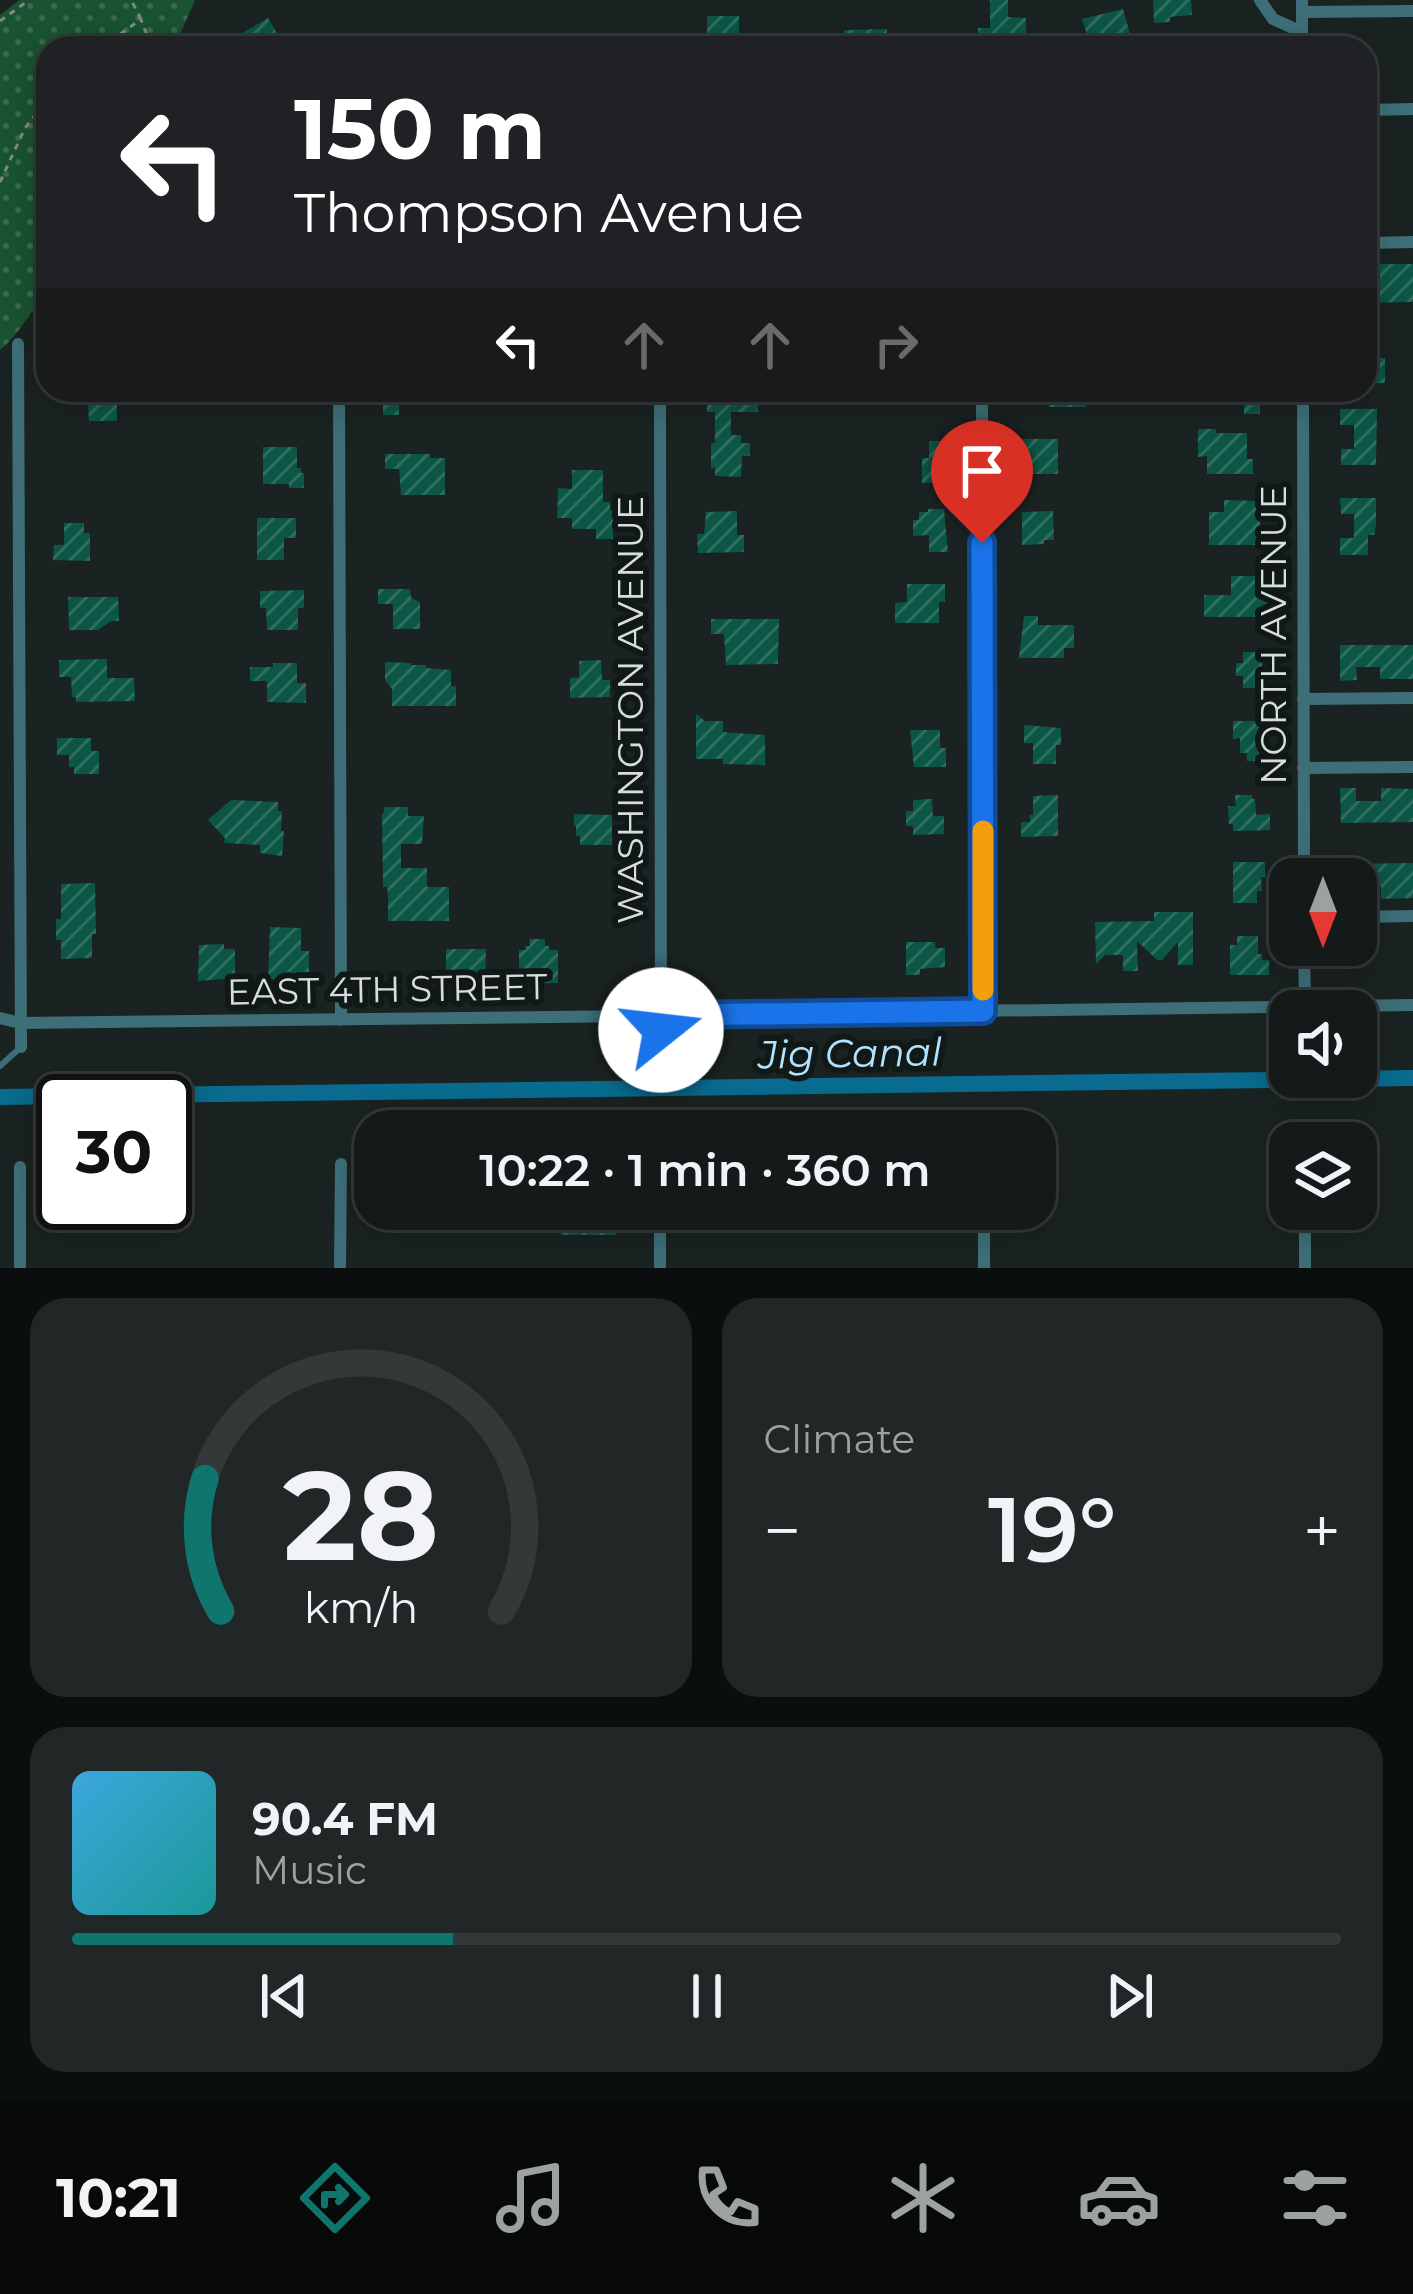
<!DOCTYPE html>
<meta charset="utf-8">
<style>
body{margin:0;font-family:Montserrat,sans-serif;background:#212727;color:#f1f3f6;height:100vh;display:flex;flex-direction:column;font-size:45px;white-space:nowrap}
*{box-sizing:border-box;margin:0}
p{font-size:39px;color:#9da1a2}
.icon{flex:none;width:66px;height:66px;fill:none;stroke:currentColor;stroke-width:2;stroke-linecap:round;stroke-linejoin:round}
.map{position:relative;height:1268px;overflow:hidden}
.details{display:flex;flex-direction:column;gap:30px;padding:30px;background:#0b0e0e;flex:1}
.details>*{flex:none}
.banner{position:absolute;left:36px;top:36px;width:1341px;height:366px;border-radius:36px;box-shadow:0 6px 30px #0003,0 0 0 3px #333839;background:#202124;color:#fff;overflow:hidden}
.needle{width:78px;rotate:180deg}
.controls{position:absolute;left:1269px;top:858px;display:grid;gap:24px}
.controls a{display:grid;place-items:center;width:108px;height:108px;border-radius:24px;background:#141a1a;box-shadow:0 6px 30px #0003,0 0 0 3px #333839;font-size:60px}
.speed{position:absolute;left:36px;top:1074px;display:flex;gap:24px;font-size:60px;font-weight:700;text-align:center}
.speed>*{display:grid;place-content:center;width:156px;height:156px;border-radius:50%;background:#141a1a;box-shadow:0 6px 30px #0003,0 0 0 3px #333839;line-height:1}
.speed .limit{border:6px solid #111;border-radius:18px;background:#fff;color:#111}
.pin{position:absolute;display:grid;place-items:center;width:102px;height:102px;color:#fff;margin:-123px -51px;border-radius:50% 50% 50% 0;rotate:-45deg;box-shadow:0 0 12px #0007}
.pin .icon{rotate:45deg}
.me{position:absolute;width:132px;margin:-66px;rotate:74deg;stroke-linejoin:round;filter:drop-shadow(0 0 9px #0008)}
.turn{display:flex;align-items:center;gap:42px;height:252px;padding:0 60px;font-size:54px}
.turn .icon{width:156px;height:156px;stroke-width:2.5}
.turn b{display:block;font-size:84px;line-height:102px}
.lanes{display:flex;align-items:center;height:114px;padding:0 60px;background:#0003;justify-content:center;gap:60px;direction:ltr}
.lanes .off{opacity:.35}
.big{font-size:90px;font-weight:600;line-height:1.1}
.details .tile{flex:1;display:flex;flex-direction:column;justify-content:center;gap:18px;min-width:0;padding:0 42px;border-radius:36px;background:#212727}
.details .dial{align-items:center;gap:0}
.dial svg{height:312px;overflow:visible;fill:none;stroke:#333839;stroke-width:7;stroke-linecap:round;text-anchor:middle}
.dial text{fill:#f1f3f6;stroke:none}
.song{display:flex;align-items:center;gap:36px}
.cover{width:144px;height:144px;border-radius:18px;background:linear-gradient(135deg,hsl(200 70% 55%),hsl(180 70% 35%))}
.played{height:12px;border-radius:6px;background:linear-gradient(90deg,#0f766e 30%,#333839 30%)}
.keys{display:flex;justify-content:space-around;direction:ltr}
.heat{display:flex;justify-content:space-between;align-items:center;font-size:66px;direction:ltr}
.details .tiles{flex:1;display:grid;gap:30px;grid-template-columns:1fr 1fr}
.tile:last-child{grid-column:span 2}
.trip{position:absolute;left:354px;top:1110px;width:702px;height:120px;border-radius:36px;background:#141a1a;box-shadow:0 6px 30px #0003,0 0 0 3px #333839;font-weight:600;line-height:120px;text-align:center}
.dock{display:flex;height:192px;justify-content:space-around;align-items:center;background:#080a0a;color:#9da1a2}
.dock .icon{width:84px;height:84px}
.dock .active{color:#0f766e}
.dock b{font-size:54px;color:#f1f3f6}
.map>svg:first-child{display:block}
.grass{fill:url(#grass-dots)}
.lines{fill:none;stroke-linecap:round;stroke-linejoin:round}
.canal{stroke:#086b8f;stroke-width:16}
.building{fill:url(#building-hatch)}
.path{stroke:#818887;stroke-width:3;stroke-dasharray:6 6;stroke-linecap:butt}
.lane{stroke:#3e6f79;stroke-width:6}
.street{stroke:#3e6f79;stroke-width:12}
.route-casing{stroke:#114b97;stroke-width:30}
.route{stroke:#1a73e8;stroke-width:21}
.slow{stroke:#f59e0b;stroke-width:21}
.labels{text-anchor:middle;stroke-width:12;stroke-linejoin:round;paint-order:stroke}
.street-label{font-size:36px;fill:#d7dddc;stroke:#111918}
.water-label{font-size:39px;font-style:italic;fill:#b3e3fc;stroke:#111918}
</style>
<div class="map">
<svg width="1413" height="1268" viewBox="0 0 1413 1268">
<defs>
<pattern id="grass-dots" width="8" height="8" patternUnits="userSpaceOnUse" patternTransform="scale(3)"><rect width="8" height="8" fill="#195331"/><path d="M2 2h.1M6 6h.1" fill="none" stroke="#3a6b4e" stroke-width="1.8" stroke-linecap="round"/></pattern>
<pattern id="building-hatch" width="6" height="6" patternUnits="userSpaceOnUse" patternTransform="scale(3)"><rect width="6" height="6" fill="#0c5646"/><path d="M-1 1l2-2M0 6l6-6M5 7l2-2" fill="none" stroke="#2f6e60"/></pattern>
</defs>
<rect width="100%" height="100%" fill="#1a2222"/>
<!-- grass -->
<path class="grass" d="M19,0H195L181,32L182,48H48V293C30,310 20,334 0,350V15Z"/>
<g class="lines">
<!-- canal -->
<path class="canal" d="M0,1097L1413,1078"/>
</g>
<!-- building -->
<path class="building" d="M990,0H1008V17L1026,18V48H910V34L978,33V28H990Z
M1153,0H1191L1192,15L1170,17V22L1154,23Z
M1123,9L1134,48H1091L1082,19Z
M707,16H739V48H707Z
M268,18L286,48H250L242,33Z
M887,29V48H844V30Z
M1380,264H1413V302L1365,303V278H1380Z
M1365,358H1385V383L1365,384Z
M73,390H113V404H117V421H89L88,404L73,405Z
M383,390L415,392V405H399V415H383Z
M714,390H739V395H758V412H731V435H741V443H750V456H742L741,477L715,476V468H711V443H715V412H707V393H715Z
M1062,390H1086V407H1049V392Z
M1225,390H1260V414H1244V405H1225Z
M1340,409H1377L1376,465H1341V449H1354V425H1340Z
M1198,429H1216V433H1247V459H1253V474H1207V456L1198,457Z
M1020,439H1058V474H1030V464L1025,454H1020Z
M929,441H945V483H922V458H929Z
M263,447H297V468H301V473H304V488H289V484H263Z
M385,454H430V458H445V495H401L399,469H385Z
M572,470H603V502H610V510H618V530H613V539H596V529H572V518H557L558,488L572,489Z
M1340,498H1376V524L1374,535H1368V555H1340V538H1354V514H1341Z
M1224,500L1260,501V530H1264V545H1209V512H1224Z
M928,509H944L948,552H929V535L913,536V520H919V512H928Z
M737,511V535H744V552L698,553L697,534H704L706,512Z
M1053,511L1054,540H1044V544L1022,545V512Z
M257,518H296V538H284V560H257Z
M64,523H84V533H90V561L53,560L54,545H64Z
M1231,576H1257V586H1268L1269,617H1204V595H1231Z
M907,584H945V602H939V623H895V603L907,602Z
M378,589H410L411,598L420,602V629H393V604H378Z
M304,590V608H298V630H267L266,608H260V591Z
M68,597H118L119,621H111L98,630H69Z
M1024,616H1038V625H1074V648H1064V658H1019Z
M711,619H779L778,664L726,665L724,634H711Z
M1340,645H1413V679H1380V667H1356L1357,680L1340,681Z
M1243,652H1262V673H1270V688H1243V676H1236V663H1243Z
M107,659V678H134L135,701L76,702V697H72L71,677H59V660Z
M601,660L602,680H610V697L570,698V678L579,677V661Z
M385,662L411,663V665H426V668L451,670V686H456V706H392V689L385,680Z
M273,663H297V683H306V703L267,702V681H250V667H273Z
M696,714L705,721H723V732L765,735V765L723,764V759H696Z
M1233,721H1269L1265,761H1247V753H1240V738L1233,739Z
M1024,725L1061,728V745H1056V764H1033V743H1024Z
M910,730H940V748H946V767H914Z
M57,738H91V751H99V774H74V767H69V755H57Z
M1340,788H1356V801H1381V788L1413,789V822L1341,823Z
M1058,795V836L1021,837V822H1030V815H1033V796Z
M1235,795H1252V799H1255L1256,815L1270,814V830L1233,831V824H1229L1228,806H1236Z
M932,799L933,816H944V834L913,835V826H906V811H913V800Z
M231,800L278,802V811H282L281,831H284L282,856L260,853V845L224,843L225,838L208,820Z
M384,807H408V816H424L422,844H401V868H427V887H449V921H388V895L387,887H383L382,813H384Z
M574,814L612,815V845H580V836H576V826H574Z
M1233,862H1265V877H1261L1262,891H1257V903H1233Z
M1413,863V898L1381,899V886H1356V879H1339V864Z
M95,883L96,934H92V958L61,959V940H56V919H61V884Z
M1154,912H1193V965H1178V942L1162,960H1157L1137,941L1138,971H1123V955H1105L1096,964L1095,922L1154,921Z
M270,927L301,928V951H309V979L268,980Z
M1237,936H1258V954H1262V960H1269V975H1230V945H1237Z
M529,939H545V946H549L550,950H558V983H544V974L519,975V950H526L525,946H530Z
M906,942H935V948H945V967L920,969V975H906Z
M224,944V949H235V978L198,981L199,945Z
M446,949H486L485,985H472V977L446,973Z
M561,1209H610L616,1216V1235H561Z"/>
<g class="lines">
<!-- path -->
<path class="path" d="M140,17L152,48
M0,21L29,0
M101,48L137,22L140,17L131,0
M0,182L25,128L48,99"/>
<!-- lane -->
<path class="lane" d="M0,1066L21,1047"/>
<!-- street -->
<path class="street" d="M1260,0L1273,19L1302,32
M1302,0V48
M1302,12L1413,11
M1365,110L1413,109
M1365,243L1413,242
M18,344L21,1047
M339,390L341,1020
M660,390L661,1030
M982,390L983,1011
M1303,390L1304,879
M1303,699L1413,698
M1303,768L1413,767
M1356,917L1413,916
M1304,945L1305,1007
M0,1018L20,1023L641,1016L661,1030L678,1015L1413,1005
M1305,1143V1132
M660,1209V1268
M20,1268V1167
M340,1268L341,1164
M984,1268V1209
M1305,1268V1209"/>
</g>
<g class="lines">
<defs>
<path id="route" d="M661,1030L678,1015L983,1011L982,543"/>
</defs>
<!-- route casing -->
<use href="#route" class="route-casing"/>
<!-- route -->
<use href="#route" class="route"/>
<!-- slow -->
<path class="slow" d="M983,831V990"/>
</g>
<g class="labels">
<!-- street labels -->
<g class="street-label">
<text transform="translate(1273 635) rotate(-90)" y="13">NORTH AVENUE</text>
<text transform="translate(630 710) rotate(-90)" y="13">WASHINGTON AVENUE</text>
<text transform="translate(387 989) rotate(-1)" y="13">EAST 4TH STREET</text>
</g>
<!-- water labels -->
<g class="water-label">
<text transform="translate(850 1053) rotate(-1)" y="14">Jig Canal</text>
</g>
</g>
</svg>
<div class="controls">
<a><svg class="needle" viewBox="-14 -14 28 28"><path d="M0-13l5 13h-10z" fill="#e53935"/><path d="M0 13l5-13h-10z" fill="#9da1a2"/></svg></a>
<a><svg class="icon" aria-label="sound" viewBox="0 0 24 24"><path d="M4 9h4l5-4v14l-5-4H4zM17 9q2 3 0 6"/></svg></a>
<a><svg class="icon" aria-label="layers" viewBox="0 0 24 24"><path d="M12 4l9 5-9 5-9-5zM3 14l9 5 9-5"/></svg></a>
</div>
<div class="speed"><div class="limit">30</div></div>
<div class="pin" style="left:982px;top:543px;background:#d93025"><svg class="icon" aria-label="arrive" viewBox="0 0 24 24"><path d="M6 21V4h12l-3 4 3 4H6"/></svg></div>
<svg class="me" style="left:661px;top:1030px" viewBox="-20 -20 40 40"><circle r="19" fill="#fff"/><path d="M0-13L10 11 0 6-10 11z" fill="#1a73e8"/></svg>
<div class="trip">10:22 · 1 min · 360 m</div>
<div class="banner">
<div class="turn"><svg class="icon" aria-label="left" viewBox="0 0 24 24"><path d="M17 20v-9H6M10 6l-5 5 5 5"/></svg><div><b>150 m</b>Thompson Avenue</div></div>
<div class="lanes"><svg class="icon" aria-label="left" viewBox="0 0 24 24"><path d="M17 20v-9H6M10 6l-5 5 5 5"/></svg><svg class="icon off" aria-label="ahead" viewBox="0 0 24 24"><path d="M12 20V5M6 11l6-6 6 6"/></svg><svg class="icon off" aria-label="ahead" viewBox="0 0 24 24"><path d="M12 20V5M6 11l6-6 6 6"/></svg><svg class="icon off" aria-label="right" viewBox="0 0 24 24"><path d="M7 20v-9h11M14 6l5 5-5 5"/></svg></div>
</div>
</div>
<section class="details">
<div class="tiles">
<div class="tile dial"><svg viewBox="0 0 100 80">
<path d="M14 69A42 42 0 1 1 86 69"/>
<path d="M14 69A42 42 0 0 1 10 35" stroke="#0f766e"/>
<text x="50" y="56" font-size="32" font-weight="700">28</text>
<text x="50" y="72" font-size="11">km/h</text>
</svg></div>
<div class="tile"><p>Climate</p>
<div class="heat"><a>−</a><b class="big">19°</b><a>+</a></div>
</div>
<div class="tile">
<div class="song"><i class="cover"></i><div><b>90.4 FM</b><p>Music</p></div></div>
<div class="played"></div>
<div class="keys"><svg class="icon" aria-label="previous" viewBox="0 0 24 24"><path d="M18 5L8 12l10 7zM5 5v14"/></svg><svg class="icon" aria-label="pause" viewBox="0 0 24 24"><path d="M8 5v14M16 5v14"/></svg><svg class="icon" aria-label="next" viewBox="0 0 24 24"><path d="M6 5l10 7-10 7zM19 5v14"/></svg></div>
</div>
</div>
</section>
<nav class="dock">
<b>10:21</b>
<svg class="icon active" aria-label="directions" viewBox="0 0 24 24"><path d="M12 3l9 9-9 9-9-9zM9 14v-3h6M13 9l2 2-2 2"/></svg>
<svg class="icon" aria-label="music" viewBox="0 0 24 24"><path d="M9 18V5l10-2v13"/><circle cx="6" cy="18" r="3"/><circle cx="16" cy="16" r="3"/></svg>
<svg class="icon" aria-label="phone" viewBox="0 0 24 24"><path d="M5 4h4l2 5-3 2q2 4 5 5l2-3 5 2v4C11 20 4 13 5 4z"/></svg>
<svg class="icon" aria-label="climate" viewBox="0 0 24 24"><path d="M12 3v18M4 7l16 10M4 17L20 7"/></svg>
<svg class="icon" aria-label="car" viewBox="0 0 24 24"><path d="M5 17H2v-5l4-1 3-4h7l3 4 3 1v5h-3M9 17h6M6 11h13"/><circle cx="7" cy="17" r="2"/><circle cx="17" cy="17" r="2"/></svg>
<svg class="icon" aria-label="filters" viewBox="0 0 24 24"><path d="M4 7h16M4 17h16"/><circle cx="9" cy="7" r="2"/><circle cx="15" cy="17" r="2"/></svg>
</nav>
